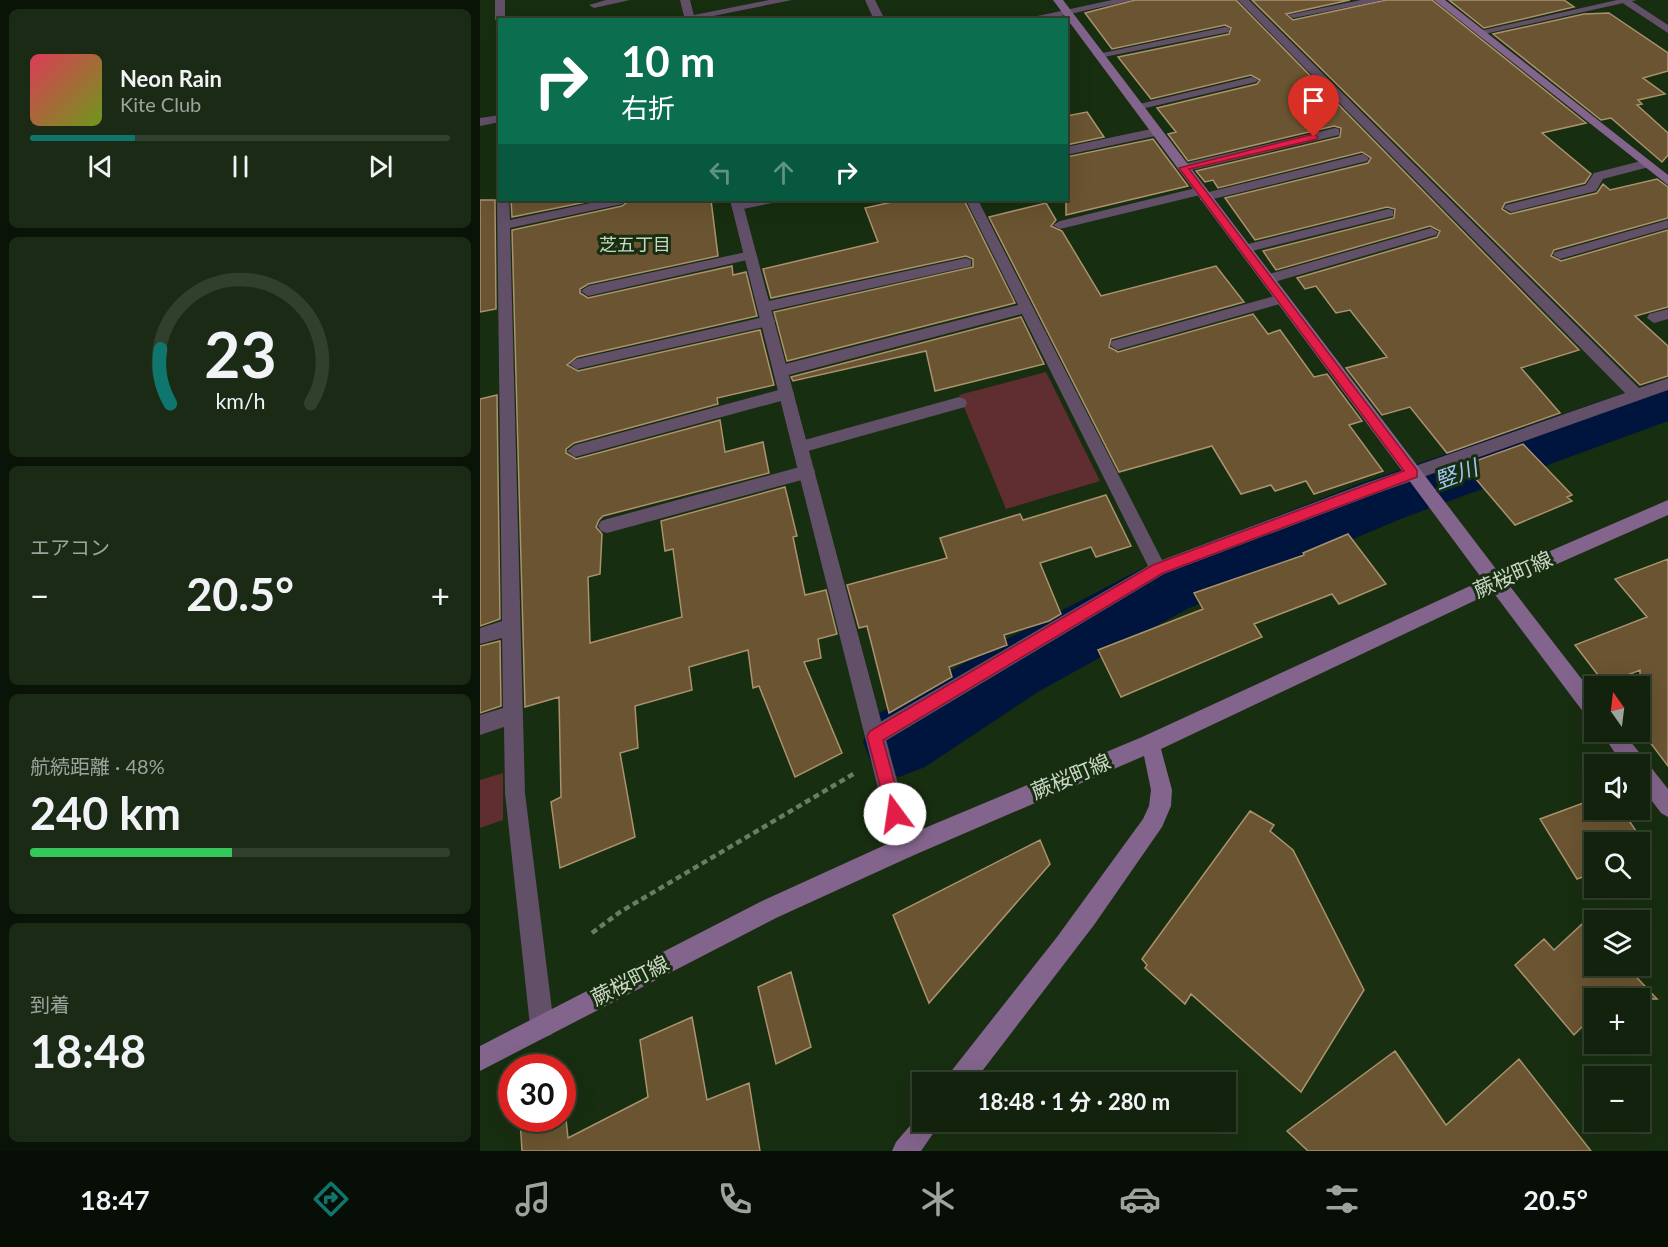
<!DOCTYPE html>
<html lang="ja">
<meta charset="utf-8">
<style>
body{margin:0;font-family:Lato,"Noto Sans JP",sans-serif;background:#1b2a15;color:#f1f3f6;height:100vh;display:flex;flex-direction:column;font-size:22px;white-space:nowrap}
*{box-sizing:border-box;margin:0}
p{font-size:20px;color:#9ca49d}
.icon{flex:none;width:33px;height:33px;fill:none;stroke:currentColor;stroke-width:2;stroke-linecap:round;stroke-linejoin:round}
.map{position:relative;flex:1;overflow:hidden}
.details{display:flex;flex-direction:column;gap:9px;padding:9px;background:#0a1307;width:480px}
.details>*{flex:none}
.banner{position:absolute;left:18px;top:18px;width:570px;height:183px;border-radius:0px;box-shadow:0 6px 24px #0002,0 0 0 2px #313f2d;background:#0b6e4f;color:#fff;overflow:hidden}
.needle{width:39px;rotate:346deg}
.tools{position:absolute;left:1104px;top:676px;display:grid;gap:12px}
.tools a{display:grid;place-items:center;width:66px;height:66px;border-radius:0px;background:#12220c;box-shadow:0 6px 24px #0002,0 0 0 2px #313f2d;font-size:30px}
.speed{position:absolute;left:18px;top:1054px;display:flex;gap:12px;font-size:30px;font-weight:700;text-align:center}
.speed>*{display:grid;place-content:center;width:78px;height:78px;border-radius:50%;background:#12220c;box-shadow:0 6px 24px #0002,0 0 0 2px #313f2d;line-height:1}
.speed .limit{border:9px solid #d22;background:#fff;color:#111}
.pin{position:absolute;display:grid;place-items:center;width:51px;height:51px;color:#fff;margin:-62px -26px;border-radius:50% 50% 50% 0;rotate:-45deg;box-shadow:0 0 6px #0007}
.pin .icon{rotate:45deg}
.me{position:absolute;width:66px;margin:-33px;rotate:346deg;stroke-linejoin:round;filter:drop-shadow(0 0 4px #0008)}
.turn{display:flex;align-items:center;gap:21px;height:126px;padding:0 24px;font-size:27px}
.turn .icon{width:78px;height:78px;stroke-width:2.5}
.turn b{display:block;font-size:42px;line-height:51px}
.lanes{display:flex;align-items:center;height:57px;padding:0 24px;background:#0003;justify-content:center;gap:30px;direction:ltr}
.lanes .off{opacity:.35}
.big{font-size:45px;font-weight:700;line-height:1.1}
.details .widget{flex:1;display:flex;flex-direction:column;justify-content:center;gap:9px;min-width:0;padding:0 21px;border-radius:9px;background:#1b2a15}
.details .dial{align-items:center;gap:0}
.dial svg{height:156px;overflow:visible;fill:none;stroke:#313f2d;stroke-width:7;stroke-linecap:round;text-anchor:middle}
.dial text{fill:#f1f3f6;stroke:none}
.song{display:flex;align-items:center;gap:18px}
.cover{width:72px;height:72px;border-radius:9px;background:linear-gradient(135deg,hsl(350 70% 55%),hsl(80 70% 35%))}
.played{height:6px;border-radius:3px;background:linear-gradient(90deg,#0f766e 25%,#313f2d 25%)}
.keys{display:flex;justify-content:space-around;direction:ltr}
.heat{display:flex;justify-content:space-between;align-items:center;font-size:33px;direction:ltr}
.charge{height:9px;border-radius:4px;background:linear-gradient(90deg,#34c759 48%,#313f2d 0)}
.trip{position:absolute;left:432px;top:1072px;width:324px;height:60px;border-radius:0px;background:#12220c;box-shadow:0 6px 24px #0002,0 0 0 2px #313f2d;font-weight:700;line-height:60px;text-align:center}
.tab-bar{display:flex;height:96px;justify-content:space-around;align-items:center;background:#070e05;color:#9ca49d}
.tab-bar .icon{width:42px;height:42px}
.tab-bar .selected{color:#0f766e}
.tab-bar b{font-size:27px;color:#f1f3f6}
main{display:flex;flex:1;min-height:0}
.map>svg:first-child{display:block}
.green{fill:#602d30}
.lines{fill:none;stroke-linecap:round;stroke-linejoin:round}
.river{fill:#00153d;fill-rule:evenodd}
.building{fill:#6a5431;stroke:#aa926d;stroke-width:1.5}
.path{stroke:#6a7c64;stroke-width:4.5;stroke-dasharray:6 4;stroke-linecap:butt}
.lane{fill:#624f68;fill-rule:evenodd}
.street{fill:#624f68;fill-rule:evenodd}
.secondary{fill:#83648c;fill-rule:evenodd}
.route{fill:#e11d48;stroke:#92132f;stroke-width:1.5}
.labels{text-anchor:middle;stroke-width:6;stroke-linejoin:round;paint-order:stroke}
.far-neighbourhood-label{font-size:18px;fill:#c9d7c5;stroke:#182e10}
.street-label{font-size:21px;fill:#c9d7c5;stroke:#182e10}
.water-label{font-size:22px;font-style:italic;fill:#a3c5f8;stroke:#182e10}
</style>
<main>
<section class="details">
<div class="widget">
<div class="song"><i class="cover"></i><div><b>Neon Rain</b><p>Kite Club</p></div></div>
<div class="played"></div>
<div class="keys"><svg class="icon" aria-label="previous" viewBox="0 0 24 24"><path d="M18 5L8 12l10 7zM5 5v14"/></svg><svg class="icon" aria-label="pause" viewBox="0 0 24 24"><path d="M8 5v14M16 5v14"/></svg><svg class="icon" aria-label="next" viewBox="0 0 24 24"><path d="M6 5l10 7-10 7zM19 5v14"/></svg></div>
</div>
<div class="widget dial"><svg viewBox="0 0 100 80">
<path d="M14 69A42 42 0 1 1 86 69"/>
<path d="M14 69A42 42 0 0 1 9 41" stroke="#0f766e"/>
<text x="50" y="56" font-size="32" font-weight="700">23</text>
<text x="50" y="72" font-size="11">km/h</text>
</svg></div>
<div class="widget"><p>エアコン</p>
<div class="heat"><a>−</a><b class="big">20.5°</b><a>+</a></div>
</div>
<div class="widget"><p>航続距離 · 48%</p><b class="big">240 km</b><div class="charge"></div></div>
<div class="widget"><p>到着</p><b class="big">18:48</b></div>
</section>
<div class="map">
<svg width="1188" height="1151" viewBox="0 0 1188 1151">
<rect width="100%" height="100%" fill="#182e10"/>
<!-- green -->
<path class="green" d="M566,372L620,481L526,509L479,395Z
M23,773V820L0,828V780Z"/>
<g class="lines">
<!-- river -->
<path class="river" d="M1188,378V421L923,518L707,609L558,692L445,767L419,777L393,767L383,742L393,717L510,648L661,569L879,484Z"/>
</g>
<!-- building -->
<path class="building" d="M655,0H756L1099,350L1041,368L1080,413L967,453L930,407L902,415L866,368L907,357L870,310L856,313L836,286L825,289L817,278L957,237L960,231L950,226L796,270L783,251L914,218L915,209L907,207L775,240L745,198L888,163L891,158L882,152L738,188L733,180L725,182L716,171L860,137L861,128L854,126L708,161L688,134L696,132L677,108L777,84L780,80L771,75L671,99L638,57L749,34L751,28L745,25L632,49L605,13Z
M772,0H870L806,14L813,20L906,0H952L1106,123L1062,133L1111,174L1105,183L1025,203L1022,209L1030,214L1117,193L1123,184L1130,190L1177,179L1188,187V218L1074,250L1071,256L1081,261L1188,230V307L1155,316L1188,346V376L1160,385Z
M969,0H1084L1094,7L1004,28Z
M1129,13L1188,53V71L1163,78L1185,94L1158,100L1162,104L1157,105L1188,133V155L1182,162L1131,118L1121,120L1013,34L1104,14Z
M607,112L624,137L586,145V116Z
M673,139L708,186L586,215V157Z
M0,200H15L16,309L0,312Z
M31,200H116L32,217Z
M150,200H231L238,256L108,284L100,289V293L108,298L252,266L253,275L266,272L277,316L97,357L87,365L98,371L280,330L294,385L237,398L238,404L94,443L86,449V453L96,459L240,420L245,452L283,442L289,473L123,516L119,520L116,527L122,534L120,574L108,577L110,643L202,617L193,549L185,551L181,521L305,487L317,536L313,537L325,595L346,590L357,634L338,639L341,658L324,662L362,753L315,777L279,686L273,688L268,650L209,667L212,690L155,706L158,748L140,753L155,837L80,868L71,802L81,797L79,697L45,707L32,230L142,206Z
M421,200H484L535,303L307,361L294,312L493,267V259L486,256L291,298L283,269L398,242L385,208Z
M566,203L576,220L571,226L582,231L621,296L736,266L764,302L631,339L629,347L638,352L773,314L788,334L800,330L834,377L847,374L882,421L869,425L903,471L834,494L826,481L795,491L791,485L761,494L732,446L639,472L509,217Z
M541,317L564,364L455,391L446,351L313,381L311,377Z
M17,395L20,619L0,626V399Z
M1043,444L1092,495L1087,497L1092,501L1035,525L984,465Z
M626,495L651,546L616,557L611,547L560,563L581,614L569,621L524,635L527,645L469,667L472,677L409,713L387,626L379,628L367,585L467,558L460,538L540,514L543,520Z
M868,534L906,584L859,604L852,594L774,624L782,637L641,697L618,650L723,609L714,593L824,555L823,553Z
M1188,559V766L1160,729V670L1125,684L1095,645L1167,617L1135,579Z
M20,641L21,706L0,713V646Z
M1114,799V810H1142L1170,852L1160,856V843H1114V873L1097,879L1060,819Z
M770,811L794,825L790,831L813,850L884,990L821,1092L711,994L705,1004L665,968L667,965L662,959Z
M560,840L570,864L449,1003L413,915Z
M1114,913V966H1146L1177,999H1114V1015L1094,1035L1035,965L1064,939L1074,950Z
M311,972L331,1047L296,1064L278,987Z
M212,1017L227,1100L269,1083L280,1151H42L40,1119H86L88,1138L168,1097L160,1040Z
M915,1051L966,1125L1039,1059L1111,1151H828L807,1131Z"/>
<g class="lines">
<!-- path -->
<path class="path" d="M112,933L140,912L375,773"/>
<!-- lane -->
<path class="lane" d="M15,0H25V20H20V23L15,20Z
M126,0H150L114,8L109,5Z
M289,0H312L213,20L204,17Z
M385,0H395L405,20H394Z
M758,0H769L1159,388L1188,378V390L898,493L684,574L402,743L395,746L388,743L385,736L388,729L668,566L542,314L301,377L293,371L301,365L538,305L486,200H498L682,560L886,483L1145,393Z
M881,0H904L813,18L808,15Z
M1138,0H1150L1188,25V33Z
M745,27L749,28V32L619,58L613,55Z
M772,77L778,80L776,82L657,110L651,106Z
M676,128L682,132L680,135L586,155V147Z
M855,128L859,129V135L703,172L697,168L699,165Z
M883,154L889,158L887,161L725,201L720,200V195L580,229L573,225L580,221L720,187L725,188V193Z
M1165,160L1169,161V167L1123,179L1116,191L1031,212L1024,208L1026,205L1106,185L1114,173Z
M20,197V200H29L30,220L125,200H148L142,204L30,228L45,793L42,800L35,803L28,800L25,793L24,727L0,735V715L23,708L22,638L0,644V628L22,621L17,200Z
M270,200H293L292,203L258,210L251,206Z
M908,209L913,210V216L764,253L757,249L764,245Z
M1188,220V228L1080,259L1073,255L1075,252Z
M951,228L958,232L956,235L787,284L780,279L782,276Z
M271,251L276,252V258L108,296L101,291L108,286Z
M486,258L491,260V266L284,312L277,307L284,302Z
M802,294L809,299L807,302L637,350L630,345L632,341Z
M1188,309V319L1174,323L1167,318L1169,314Z
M288,316L293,317L295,321L293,325L97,369L89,364L97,359Z
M306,388L312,390L314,394L312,398L95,457L87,451L95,445Z
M479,397L485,399L487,403L485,407L321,453L313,447L321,441Z
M327,465L333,467L335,472L333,477L127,533L121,531L118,526L121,521L127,519Z"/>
<!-- street -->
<path class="street" d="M200,0H210L215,20H205Z
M632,0H653L563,20H539Z
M1137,0H1157L1000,35L995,32Z
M20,115V122L0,126V118Z
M250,200H262L435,848L432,856L424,859L416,856L413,848Z
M35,783L42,786L45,793L74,1026L71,1035L62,1038L53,1035L50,1026L25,793L28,786Z"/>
<!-- secondary -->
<path class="secondary" d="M573,0H583L1019,573L1188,500V515L1029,585L1114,695V719L1107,717L1013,592L681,749L692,790L691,806L682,827L614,925L493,1083H466L469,1074L577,937L663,819L669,806L671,790L664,756L432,856L296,918L0,1071V1046L280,902L416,840L662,737L1003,580Z
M954,0H965L1188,175V185Z
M1121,732H1143L1188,789V817L1181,813L1160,785V765H1143Z
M442,1112V1122H461L441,1151H412L416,1142Z"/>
</g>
<!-- route -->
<path class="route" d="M834,134L838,137L837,139L709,169L937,470V477L683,573L403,740L423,814L420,819L415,822L409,819L387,736L390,731L673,565L924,471L699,168Z"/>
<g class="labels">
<!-- far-neighbourhood labels -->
<g class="far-neighbourhood-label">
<text x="155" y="251">芝五丁目</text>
</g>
<!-- street labels -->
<g class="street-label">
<text transform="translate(1033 575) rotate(-24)" y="7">蕨桜町線</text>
<text transform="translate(591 777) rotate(-23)" y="7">蕨桜町線</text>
<text transform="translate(150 981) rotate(-27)" y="7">蕨桜町線</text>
</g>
<!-- water labels -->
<g class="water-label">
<text transform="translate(976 474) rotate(-20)" y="8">竪川</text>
</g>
</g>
</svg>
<div class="tools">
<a><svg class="needle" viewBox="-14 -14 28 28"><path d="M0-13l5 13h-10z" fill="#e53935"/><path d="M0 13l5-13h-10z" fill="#9ca49d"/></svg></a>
<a><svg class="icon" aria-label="sound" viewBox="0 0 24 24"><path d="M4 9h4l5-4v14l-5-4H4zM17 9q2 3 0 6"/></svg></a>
<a><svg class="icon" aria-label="search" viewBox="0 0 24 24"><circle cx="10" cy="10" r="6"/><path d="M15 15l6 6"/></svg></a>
<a><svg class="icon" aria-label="layers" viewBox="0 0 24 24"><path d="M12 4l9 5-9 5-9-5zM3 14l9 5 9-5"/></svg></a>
<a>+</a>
<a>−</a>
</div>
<div class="speed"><div class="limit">30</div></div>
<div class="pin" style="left:834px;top:137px;background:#d93025"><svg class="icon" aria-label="arrive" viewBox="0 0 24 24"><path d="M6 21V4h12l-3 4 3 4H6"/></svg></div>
<svg class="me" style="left:415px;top:814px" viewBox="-20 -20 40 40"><circle r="19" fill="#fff"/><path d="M0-13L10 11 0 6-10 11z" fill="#e11d48"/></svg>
<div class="trip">18:48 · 1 分 · 280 m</div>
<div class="banner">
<div class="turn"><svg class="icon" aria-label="right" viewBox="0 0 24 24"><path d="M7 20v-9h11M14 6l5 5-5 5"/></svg><div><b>10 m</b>右折</div></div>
<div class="lanes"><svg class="icon off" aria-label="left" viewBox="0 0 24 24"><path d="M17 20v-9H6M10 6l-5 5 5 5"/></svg><svg class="icon off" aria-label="ahead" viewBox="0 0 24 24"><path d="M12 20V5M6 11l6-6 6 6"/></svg><svg class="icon" aria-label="right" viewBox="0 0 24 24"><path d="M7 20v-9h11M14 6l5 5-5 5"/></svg></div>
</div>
</div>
</main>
<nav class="tab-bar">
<b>18:47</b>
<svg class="icon selected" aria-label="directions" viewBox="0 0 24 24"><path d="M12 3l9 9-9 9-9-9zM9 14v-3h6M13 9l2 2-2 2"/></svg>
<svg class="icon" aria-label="music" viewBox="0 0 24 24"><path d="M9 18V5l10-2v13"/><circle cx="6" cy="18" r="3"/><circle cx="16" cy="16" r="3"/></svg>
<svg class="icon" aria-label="phone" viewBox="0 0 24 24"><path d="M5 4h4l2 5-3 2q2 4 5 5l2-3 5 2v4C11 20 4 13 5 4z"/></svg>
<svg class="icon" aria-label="climate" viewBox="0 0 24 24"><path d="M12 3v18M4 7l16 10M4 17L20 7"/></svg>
<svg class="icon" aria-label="car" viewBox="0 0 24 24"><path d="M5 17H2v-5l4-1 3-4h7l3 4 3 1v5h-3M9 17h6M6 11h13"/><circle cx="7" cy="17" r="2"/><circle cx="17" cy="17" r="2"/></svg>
<svg class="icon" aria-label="filters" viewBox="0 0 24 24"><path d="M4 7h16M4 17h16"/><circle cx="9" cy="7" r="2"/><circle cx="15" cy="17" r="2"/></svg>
<b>20.5°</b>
</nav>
